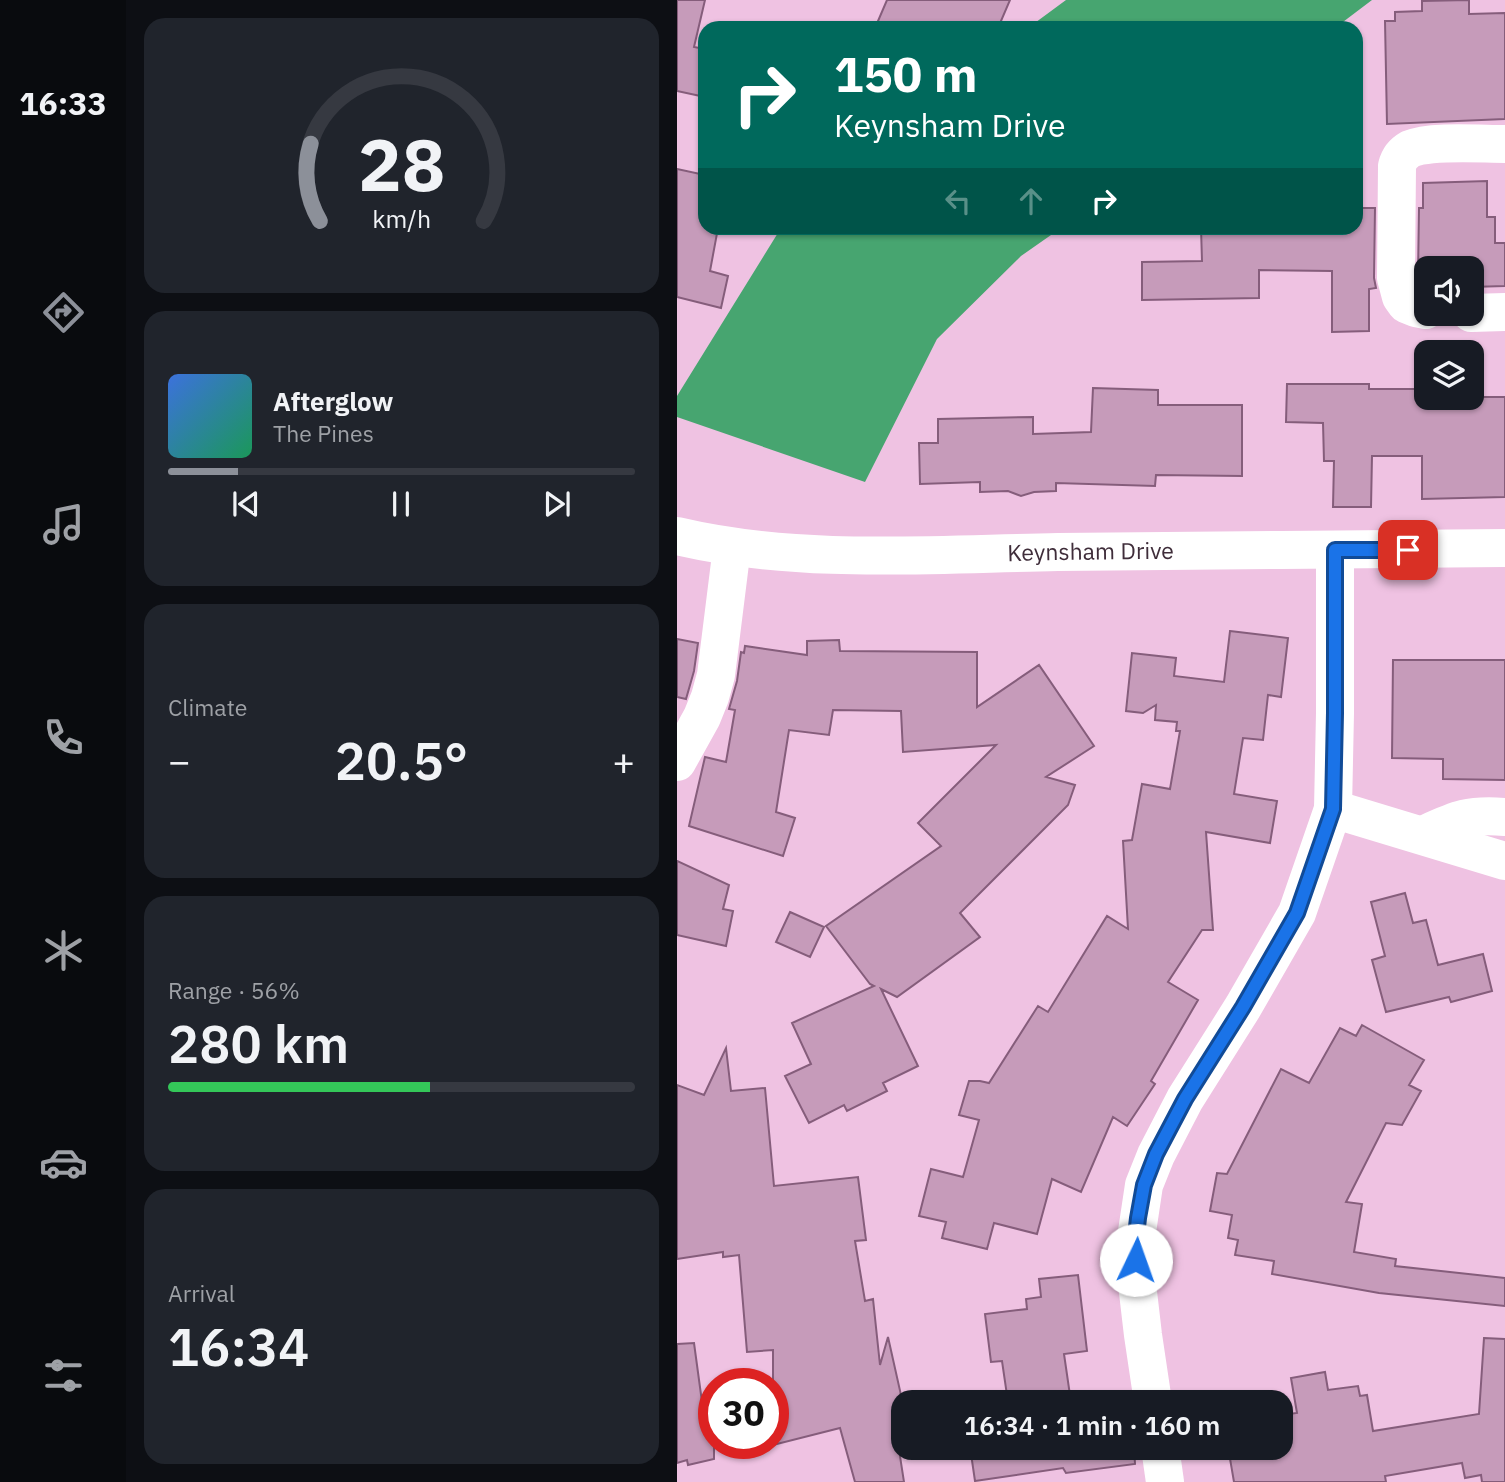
<!DOCTYPE html>
<meta charset="utf-8">
<style>
body{margin:0;font-family:"IBM Plex Sans",sans-serif;background:#20242c;color:#f1f3f6;height:100vh;display:flex;flex-direction:column;font-size:26px;white-space:nowrap}
*{box-sizing:border-box;margin:0}
p{font-size:23px;color:#9ea1a6}
.icon{flex:none;width:38px;height:38px;fill:none;stroke:currentColor;stroke-width:2;stroke-linecap:round;stroke-linejoin:round}
.map{position:relative;flex:1;overflow:hidden}
.panel{display:flex;flex-direction:column;gap:18px;padding:18px;background:#0d0f14;width:551px}
.panel>*{flex:none}
.guide{position:absolute;left:21px;top:21px;width:665px;height:214px;border-radius:21px;box-shadow:0 2px 5px #0004;background:#00695c;color:#fff;overflow:hidden}
.controls{position:absolute;left:737px;top:256px;display:grid;gap:14px}
.controls a{display:grid;place-items:center;width:70px;height:70px;border-radius:14px;background:#171b24;box-shadow:0 2px 5px #0004;font-size:35px}
.speed{position:absolute;left:21px;top:1368px;display:flex;gap:14px;font-size:35px;font-weight:700;text-align:center}
.speed>*{display:grid;place-content:center;width:91px;height:91px;border-radius:50%;background:#171b24;box-shadow:0 2px 5px #0004;line-height:1}
.speed .limit{border:10px solid #d22;background:#fff;color:#111}
.pin{position:absolute;display:grid;place-items:center;width:60px;height:60px;color:#fff;margin:-30px;border-radius:14px;box-shadow:0 4px 10px #0006}
.me{position:absolute;width:77px;margin:-38px;rotate:3deg;stroke-linejoin:round;filter:drop-shadow(0 0 5px #0008)}
.turn{display:flex;align-items:center;gap:24px;height:147px;padding:0 21px;font-size:32px}
.turn .icon{width:91px;height:91px;stroke-width:2.5}
.turn b{display:block;font-size:49px;line-height:60px}
.lanes{display:flex;align-items:center;height:66px;padding:0 21px;background:#0003;justify-content:center;gap:35px;direction:ltr}
.lanes .off{opacity:.35}
.big{font-size:52px;font-weight:600;line-height:1.1}
.panel .tile{flex:1;display:flex;flex-direction:column;justify-content:center;gap:10px;min-width:0;padding:0 24px;border-radius:21px;background:#20242c}
.panel .dial{align-items:center;gap:0}
.dial svg{height:182px;overflow:visible;fill:none;stroke:#363941;stroke-width:7;stroke-linecap:round;text-anchor:middle}
.dial text{fill:#f1f3f6;stroke:none}
.song{display:flex;align-items:center;gap:21px}
.cover{width:84px;height:84px;border-radius:10px;background:linear-gradient(135deg,hsl(220 70% 55%),hsl(150 70% 35%))}
.played{height:7px;border-radius:4px;background:linear-gradient(90deg,#8c9099 15%,#363941 15%)}
.keys{display:flex;justify-content:space-around;direction:ltr}
.heat{display:flex;justify-content:space-between;align-items:center;font-size:38px;direction:ltr}
.charge{height:10px;border-radius:5px;background:linear-gradient(90deg,#34c759 56%,#363941 0)}
.trip{position:absolute;left:214px;top:1390px;width:402px;height:70px;border-radius:21px;background:#171b24;box-shadow:0 2px 5px #0004;font-weight:600;line-height:70px;text-align:center}
main{display:flex;flex:1;min-height:0}
.dock{display:flex;flex-direction:column;width:126px;justify-content:space-around;align-items:center;background:#090b0e;color:#9ea1a6}
.dock .icon{width:49px;height:49px}
.dock .active{color:#8c9099}
.dock b{font-size:32px;color:#f1f3f6}
.map>svg:first-child{display:block}
.forest{fill:#47a570}
.building{fill:#c69bba;stroke:#855d7b;stroke-width:2}
.lines{fill:none;stroke-linecap:round;stroke-linejoin:round}
.minor{stroke:#fff;stroke-width:38}
.route-casing{stroke:#114b97;stroke-width:18}
.route{stroke:#1a73e8;stroke-width:12}
.labels{text-anchor:middle;stroke-width:5;stroke-linejoin:round;paint-order:stroke}
.street-label{font-size:23px;fill:#3f2d3a;stroke:#ffecf9}
</style>
<main>
<nav class="dock">
<b>16:33</b>
<svg class="icon active" aria-label="directions" viewBox="0 0 24 24"><path d="M12 3l9 9-9 9-9-9zM9 14v-3h6M13 9l2 2-2 2"/></svg>
<svg class="icon" aria-label="music" viewBox="0 0 24 24"><path d="M9 18V5l10-2v13"/><circle cx="6" cy="18" r="3"/><circle cx="16" cy="16" r="3"/></svg>
<svg class="icon" aria-label="phone" viewBox="0 0 24 24"><path d="M5 4h4l2 5-3 2q2 4 5 5l2-3 5 2v4C11 20 4 13 5 4z"/></svg>
<svg class="icon" aria-label="climate" viewBox="0 0 24 24"><path d="M12 3v18M4 7l16 10M4 17L20 7"/></svg>
<svg class="icon" aria-label="car" viewBox="0 0 24 24"><path d="M5 17H2v-5l4-1 3-4h7l3 4 3 1v5h-3M9 17h6M6 11h13"/><circle cx="7" cy="17" r="2"/><circle cx="17" cy="17" r="2"/></svg>
<svg class="icon" aria-label="filters" viewBox="0 0 24 24"><path d="M4 7h16M4 17h16"/><circle cx="9" cy="7" r="2"/><circle cx="15" cy="17" r="2"/></svg>
</nav>
<section class="panel">
<div class="tile dial"><svg viewBox="0 0 100 80">
<path d="M14 69A42 42 0 1 1 86 69"/>
<path d="M14 69A42 42 0 0 1 10 35" stroke="#8c9099"/>
<text x="50" y="56" font-size="32" font-weight="700">28</text>
<text x="50" y="72" font-size="11">km/h</text>
</svg></div>
<div class="tile">
<div class="song"><i class="cover"></i><div><b>Afterglow</b><p>The Pines</p></div></div>
<div class="played"></div>
<div class="keys"><svg class="icon" aria-label="previous" viewBox="0 0 24 24"><path d="M18 5L8 12l10 7zM5 5v14"/></svg><svg class="icon" aria-label="pause" viewBox="0 0 24 24"><path d="M8 5v14M16 5v14"/></svg><svg class="icon" aria-label="next" viewBox="0 0 24 24"><path d="M6 5l10 7-10 7zM19 5v14"/></svg></div>
</div>
<div class="tile"><p>Climate</p>
<div class="heat"><a>−</a><b class="big">20.5°</b><a>+</a></div>
</div>
<div class="tile"><p>Range · 56%</p><b class="big">280 km</b><div class="charge"></div></div>
<div class="tile"><p>Arrival</p><b class="big">16:34</b></div>
</section>
<div class="map">
<svg width="828" height="1482" viewBox="0 0 828 1482">
<rect width="100%" height="100%" fill="#efc2e2"/>
<!-- forest -->
<path class="forest" d="M389,0H695L658,28H351Z
M104,228H384L344,256L260,339L188,482L0,417V396Z"/>
<!-- building -->
<path class="building" d="M0,0H28L17,47L28,49V97L0,91Z
M210,0H333L321,28H198Z
M792,0V14L828,13V119L710,124L708,21H718V12L745,11V1Z
M0,169L28,175V228H41L33,271L51,276L44,308L0,297Z
M810,181V217H818V243H828V286L794,287V268H749V288L744,286L741,275L742,208H746V183Z
M679,208H698L697,278L699,288L692,289V331L655,332V271L582,270V298L465,300V262L525,261L524,228H679Z
M610,384H692V389H749V397H828V497L745,499V456H695L694,507H656L657,461H647L646,423L609,422Z
M416,388L481,390V405H565V476L479,475L478,486L379,483V491L357,492L344,496L331,491L303,492V482L243,484L242,443H261V419L356,417V434L414,432Z
M553,631L611,638L604,697L591,695L586,740L566,738L557,794L600,801L593,843L529,832L536,930H525L491,982L521,1000L474,1081L478,1084L450,1126L436,1117L404,1192L375,1179L360,1234L317,1223L310,1249L265,1238L269,1222L242,1216L254,1169L286,1177L302,1120L282,1115L292,1081H303L312,1083L361,1006L371,1012L430,916L451,929L446,841L455,840L465,784L493,789L503,731H499L500,722L478,720L479,705L466,713L449,711L455,653L499,658L497,676L547,682Z
M0,639L21,643L17,671L9,699L0,697Z
M162,640L163,651L300,652V707L362,665L417,746L369,777L398,785L391,805L283,913L303,937L220,997L204,989L241,1066L206,1083L210,1091L170,1111L167,1105L132,1123L108,1076L134,1064L115,1023L197,986L193,984L149,926L264,846L241,823L319,745L226,752L224,711L156,710L152,735L112,730L99,812L118,818L106,856L12,826L28,757L49,762L58,710L52,709L60,681L64,652L67,653L68,646L130,655V641Z
M716,660H828V780L766,779V759L715,758Z
M0,861L52,885L46,909L56,911L49,946L0,935Z
M728,893L736,923L749,920L761,965L806,954L815,991L774,1002L772,997L709,1012L695,960L708,956L694,902Z
M113,912L147,927L133,957L99,942Z
M685,1025L747,1060L732,1085L744,1091L725,1125L709,1123L669,1202L685,1204L677,1252L719,1259L718,1266L828,1278V1306L702,1293L595,1274L597,1261L558,1255L561,1240L551,1238L555,1215L533,1211L540,1173L550,1174L604,1069L632,1083L663,1028L679,1036Z
M49,1048L54,1091L88,1088L97,1186L181,1177L189,1240L178,1241L188,1301L196,1299L203,1365L211,1337L226,1404V1422L218,1424L227,1482H178L163,1428L96,1445V1350L70,1352L62,1255L46,1257V1252L0,1259V1085L27,1095Z
M401,1275L410,1351L387,1354L394,1402H331L325,1361L314,1362L308,1314L350,1309L349,1299L364,1297L362,1279Z
M807,1338L828,1339V1482H805L804,1475L788,1478L785,1463L708,1476L709,1482H557L551,1447H604V1415L620,1413L614,1378L648,1372L651,1390L681,1386L683,1396L690,1395L696,1431L802,1414Z
M17,1343L25,1402L37,1399V1459L11,1465L10,1460L0,1463V1344Z
M293,1447H457L458,1464L389,1473L386,1468L298,1481Z"/>
<g class="lines">
<!-- minor -->
<g class="minor">
<path d="M749,310L739,308L729,304L724,297L719,278L720,166C722,158 726,153 733,149C754,140 803,144 828,144"/>
<path d="M794,313L828,312"/>
<path id="s1" d="M0,536C122,565 257,554 381,552C530,550 679,550 828,548"/>
<path d="M0,762L25,717L33,697L39,675L55,547"/>
<path d="M656,809L828,861"/>
<path d="M746,835C779,820 790,814 828,817"/>
<path d="M476,1402L466,1335L459,1275L458,1245L467,1185L479,1155L508,1099L566,1007L620,913L656,809L658,713V550"/>
<path d="M483,1447L488,1482"/>
</g>
</g>
<g class="lines">
<defs>
<path id="route" d="M459,1260L458,1245L461,1218L467,1185L479,1154L508,1099L566,1007L620,913L656,809L658,713V550H731"/>
</defs>
<!-- route casing -->
<use href="#route" class="route-casing"/>
<!-- route -->
<use href="#route" class="route"/>
</g>
<g class="labels">
<!-- street labels -->
<g class="street-label">
<text dy="8" stroke="none"><textPath href="#s1" startOffset="415">Keynsham Drive</textPath></text>
</g>
</g>
</svg>
<div class="controls">
<a><svg class="icon" aria-label="sound" viewBox="0 0 24 24"><path d="M4 9h4l5-4v14l-5-4H4zM17 9q2 3 0 6"/></svg></a>
<a><svg class="icon" aria-label="layers" viewBox="0 0 24 24"><path d="M12 4l9 5-9 5-9-5zM3 14l9 5 9-5"/></svg></a>
</div>
<div class="speed"><div class="limit">30</div></div>
<div class="pin" style="left:731px;top:550px;background:#d93025"><svg class="icon" aria-label="arrive" viewBox="0 0 24 24"><path d="M6 21V4h12l-3 4 3 4H6"/></svg></div>
<svg class="me" style="left:459px;top:1260px" viewBox="-20 -20 40 40"><circle r="19" fill="#fff"/><path d="M0-13L10 11 0 6-10 11z" fill="#1a73e8"/></svg>
<div class="trip">16:34 · 1 min · 160 m</div>
<div class="guide">
<div class="turn"><svg class="icon" aria-label="right" viewBox="0 0 24 24"><path d="M7 20v-9h11M14 6l5 5-5 5"/></svg><div><b>150 m</b>Keynsham Drive</div></div>
<div class="lanes"><svg class="icon off" aria-label="left" viewBox="0 0 24 24"><path d="M17 20v-9H6M10 6l-5 5 5 5"/></svg><svg class="icon off" aria-label="ahead" viewBox="0 0 24 24"><path d="M12 20V5M6 11l6-6 6 6"/></svg><svg class="icon" aria-label="right" viewBox="0 0 24 24"><path d="M7 20v-9h11M14 6l5 5-5 5"/></svg></div>
</div>
</div>
</main>
